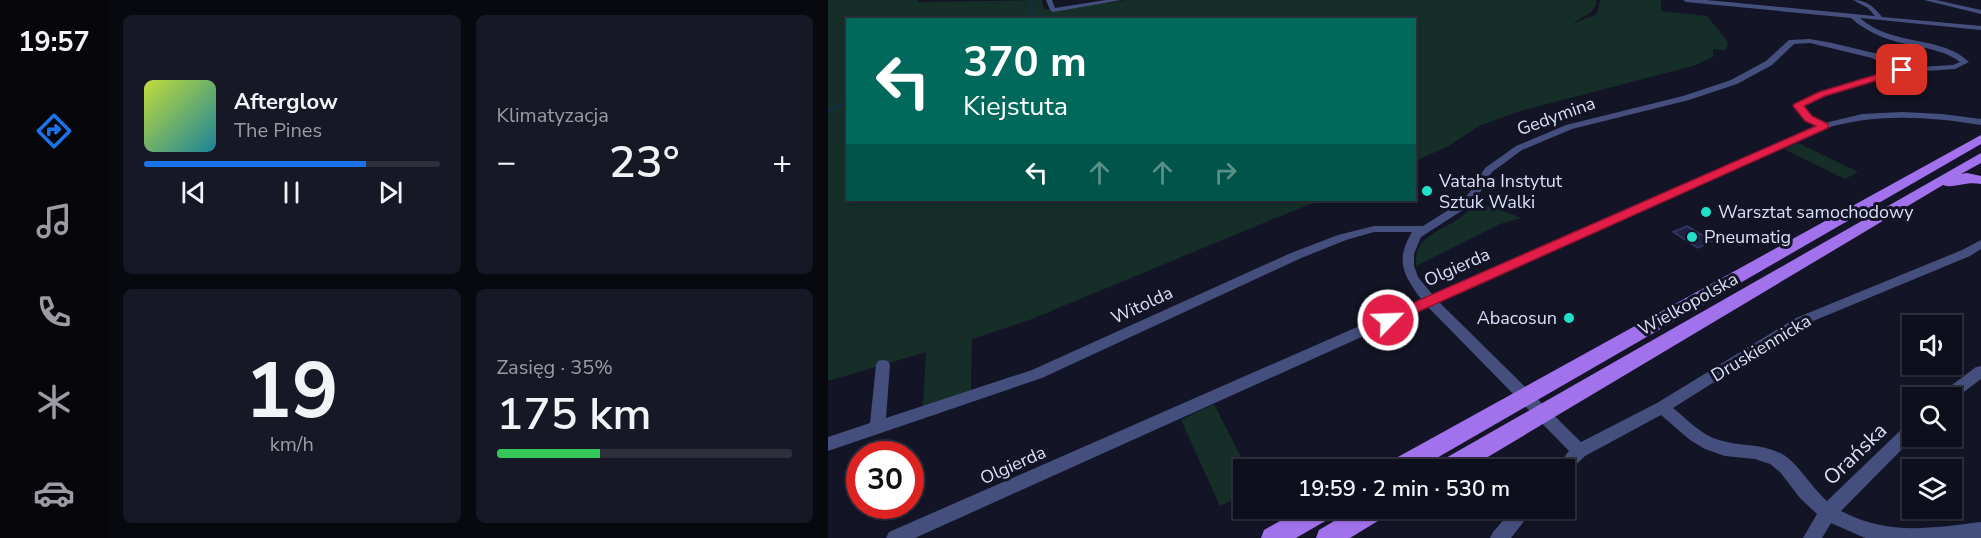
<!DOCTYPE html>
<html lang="pl">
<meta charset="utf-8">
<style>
body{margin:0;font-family:"Nunito Sans",sans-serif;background:#171825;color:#f1f3f6;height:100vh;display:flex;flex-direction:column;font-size:22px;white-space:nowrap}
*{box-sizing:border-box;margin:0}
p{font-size:20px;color:#9b9ca3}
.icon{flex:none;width:33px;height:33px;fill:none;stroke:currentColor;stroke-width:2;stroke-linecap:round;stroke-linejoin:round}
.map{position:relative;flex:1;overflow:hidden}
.sheet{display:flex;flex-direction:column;gap:15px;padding:15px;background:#08080f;width:720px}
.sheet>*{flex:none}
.hud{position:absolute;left:18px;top:18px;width:570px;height:183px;border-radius:0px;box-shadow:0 2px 4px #0004,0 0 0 2px #2e2f3b;background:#00695c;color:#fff;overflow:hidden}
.fabs{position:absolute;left:1074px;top:315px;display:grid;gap:12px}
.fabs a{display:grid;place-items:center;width:60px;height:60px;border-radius:0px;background:#0e0f1c;box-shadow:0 2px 4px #0004,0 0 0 2px #2e2f3b;font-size:30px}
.speed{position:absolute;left:18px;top:441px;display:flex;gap:12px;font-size:30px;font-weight:700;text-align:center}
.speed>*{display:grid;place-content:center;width:78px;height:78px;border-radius:50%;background:#0e0f1c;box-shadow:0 2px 4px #0004,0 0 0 2px #2e2f3b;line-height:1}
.speed .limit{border:9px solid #d22;background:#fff;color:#111}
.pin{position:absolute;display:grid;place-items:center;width:51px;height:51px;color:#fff;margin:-26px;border-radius:12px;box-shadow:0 3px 9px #0006}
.me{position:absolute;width:66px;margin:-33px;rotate:66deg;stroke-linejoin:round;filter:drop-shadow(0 0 4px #0008)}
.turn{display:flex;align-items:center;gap:21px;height:126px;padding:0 18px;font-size:27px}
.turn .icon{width:78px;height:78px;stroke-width:2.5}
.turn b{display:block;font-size:42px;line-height:51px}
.lanes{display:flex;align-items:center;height:57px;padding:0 18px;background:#0003;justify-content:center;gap:30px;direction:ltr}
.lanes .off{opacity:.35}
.big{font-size:45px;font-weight:600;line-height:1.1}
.sheet .card{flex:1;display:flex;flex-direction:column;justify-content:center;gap:9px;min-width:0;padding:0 21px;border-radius:9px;background:#171825}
.sheet .dial{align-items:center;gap:0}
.dial b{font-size:78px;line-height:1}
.song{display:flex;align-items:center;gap:18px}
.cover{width:72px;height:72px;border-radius:9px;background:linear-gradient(135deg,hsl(70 70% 55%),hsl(190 70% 35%))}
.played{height:6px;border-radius:3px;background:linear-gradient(90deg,#1a73e8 75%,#2e2f3b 75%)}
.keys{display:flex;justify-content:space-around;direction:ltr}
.heat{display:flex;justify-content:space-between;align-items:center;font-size:33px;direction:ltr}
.charge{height:9px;border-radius:4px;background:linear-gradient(90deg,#34c759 35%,#2e2f3b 0)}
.sheet .tiles{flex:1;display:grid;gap:15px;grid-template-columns:repeat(2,1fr)}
.trip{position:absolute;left:405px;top:459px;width:342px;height:60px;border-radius:0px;background:#0e0f1c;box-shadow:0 2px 4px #0004,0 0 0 2px #2e2f3b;font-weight:600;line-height:60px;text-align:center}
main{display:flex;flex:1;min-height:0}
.dock{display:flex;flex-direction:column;width:108px;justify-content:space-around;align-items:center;background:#06060b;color:#9b9ca3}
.dock .icon{width:42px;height:42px}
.dock .on{color:#1a73e8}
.dock b{font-size:27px;color:#f1f3f6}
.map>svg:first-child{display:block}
.green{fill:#162e28}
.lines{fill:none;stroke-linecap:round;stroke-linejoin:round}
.stream-far1{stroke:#133042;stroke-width:2}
.stream{stroke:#133042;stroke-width:3}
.building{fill:#212244;stroke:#36386d;stroke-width:1.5}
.minor{fill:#444f7e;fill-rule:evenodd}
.tertiary{fill:#444f7e;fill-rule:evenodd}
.primary{fill:#a271ec;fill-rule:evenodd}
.route{fill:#e11d48;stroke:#92132f;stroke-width:1.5}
.poi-dot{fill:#20e1c8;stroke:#131425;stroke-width:2}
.labels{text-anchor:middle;stroke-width:6;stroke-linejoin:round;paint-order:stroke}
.street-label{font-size:18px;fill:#dbdffa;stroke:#131425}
.poi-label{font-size:18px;fill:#dbdffa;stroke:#131425;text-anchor:start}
.near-street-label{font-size:21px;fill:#dbdffa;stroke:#131425}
</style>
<main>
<nav class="dock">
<b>19:57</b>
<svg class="icon on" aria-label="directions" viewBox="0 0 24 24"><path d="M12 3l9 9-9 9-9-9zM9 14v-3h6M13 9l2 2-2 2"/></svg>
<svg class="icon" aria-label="music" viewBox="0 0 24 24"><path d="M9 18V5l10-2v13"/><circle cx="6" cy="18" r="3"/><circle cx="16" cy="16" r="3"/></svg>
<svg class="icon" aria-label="phone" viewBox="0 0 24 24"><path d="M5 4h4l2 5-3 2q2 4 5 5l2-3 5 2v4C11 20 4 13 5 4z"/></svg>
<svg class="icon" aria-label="climate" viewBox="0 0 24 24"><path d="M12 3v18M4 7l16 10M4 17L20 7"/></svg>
<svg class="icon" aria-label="car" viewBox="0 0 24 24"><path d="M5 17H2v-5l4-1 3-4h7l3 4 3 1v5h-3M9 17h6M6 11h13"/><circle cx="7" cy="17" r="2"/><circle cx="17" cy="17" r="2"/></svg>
</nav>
<section class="sheet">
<div class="tiles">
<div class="card">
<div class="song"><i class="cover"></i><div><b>Afterglow</b><p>The Pines</p></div></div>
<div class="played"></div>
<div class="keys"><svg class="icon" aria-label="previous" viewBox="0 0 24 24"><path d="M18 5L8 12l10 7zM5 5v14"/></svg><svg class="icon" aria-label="pause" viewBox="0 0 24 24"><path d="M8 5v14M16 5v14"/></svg><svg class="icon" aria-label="next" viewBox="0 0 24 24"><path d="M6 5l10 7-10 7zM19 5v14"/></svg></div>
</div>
<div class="card"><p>Klimatyzacja</p>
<div class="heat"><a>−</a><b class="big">23°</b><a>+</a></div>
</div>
<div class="card dial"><b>19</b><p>km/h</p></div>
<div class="card"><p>Zasięg · 35%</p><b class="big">175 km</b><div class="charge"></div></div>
</div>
</section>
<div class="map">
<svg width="1153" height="538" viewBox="0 0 1153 538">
<rect width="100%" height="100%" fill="#131425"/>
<!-- green -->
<path class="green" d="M0,0H90L89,2L214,0L216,9L225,10L298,0H768L769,3L763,12L744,24L769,14L772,0H833V11L879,16L900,42L898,50L885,49V57L865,66L692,111L651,126L619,147L587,161L586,20H20V200H503L483,204L445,219L204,319L144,339L143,390L95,406L98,352L0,381Z
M970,143L1030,172L1017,179L956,149Z
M649,202L694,218L672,224L588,266C585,236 612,232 632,218C639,213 644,207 649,202Z
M386,404L419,469L416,470L415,495L392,506L353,420Z"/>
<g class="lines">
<!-- stream-far1 -->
<path class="stream-far1" d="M198,20L205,8L202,0"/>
<!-- stream -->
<path class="stream" d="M0,111L20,101"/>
</g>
<!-- building -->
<path class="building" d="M859,226L884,241L870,248L845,232Z"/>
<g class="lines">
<!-- minor -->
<path class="minor" d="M218,0H224L227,8L278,0H293L225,12L222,10Z
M855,0H878L1047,16L1040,8L1025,0C1039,0 1046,7 1054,17L1153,26V30L1032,18C1064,47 1114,35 1141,62L1127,69L1068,73L997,96L975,107L984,117L997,123L1034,114L1074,112L1114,114L1153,119V125C1101,117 1050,113 999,128L611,302L753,442L829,403L968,318L1134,250L1153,240V249L1142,256L978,324L845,408C859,419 873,435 891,440C912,447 934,443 954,454C970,463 984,488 999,501L1079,424L1084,423V436H1087L1013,511C1061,536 1102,528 1153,522V538H1037L1003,523L994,538H975L989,514L972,498L952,472L942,464L927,459L897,456L877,449L862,440L833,415L757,456L736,476V470H726L741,451L600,307L87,538H58L61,532L593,299C575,274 567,261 584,232H546L518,240L471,259L214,378L0,451V437L42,423L48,365L50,361L55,360L60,361L62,365L58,418L204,370L463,253L510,235L546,226H595L630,204L642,192L657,168L688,146L738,125L855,96L903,80L938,61L961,40L982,39L1004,43L1050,54L1076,68L1125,65L1132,62C1119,52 1103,49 1087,46C1063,41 1042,35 1023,18L858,2ZM982,43L1044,58L1066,69L991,92L967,104L966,106L978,121L989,126L604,294L590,277L586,266V254L593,237L638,208L650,196L664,172L694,150L744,129L861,100L909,84L944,65L966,44Z
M1153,366V379L1124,401V398H1110L1112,394L1148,367Z
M686,508H706L683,538H662L665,532Z"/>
<!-- tertiary -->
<path class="tertiary" d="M1096,0H1108L1153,10V14Z"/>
<!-- primary -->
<path class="primary" d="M1153,135V144L588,470H556L559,463Z
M1153,153V163L1133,174L1139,173L1153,176V184C1137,181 1125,189 1115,185L638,470H606L609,463Z
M475,508H510L506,516L468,538H433L436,530Z
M528,508H562L558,516L522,538H488L491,530Z"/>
</g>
<!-- route -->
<path class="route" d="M1074,67L1078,70L1077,72L997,96L976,106L984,116L1000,124V128L565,323L560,325L553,320L555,316L988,126L977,121L965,106L966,104L991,92Z"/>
<!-- markers -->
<g class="poi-dot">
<circle cx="599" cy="191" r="6"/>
<circle cx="878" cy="212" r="6"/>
<circle cx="864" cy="237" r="6"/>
<circle cx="741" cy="318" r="6"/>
</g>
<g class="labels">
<!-- street labels -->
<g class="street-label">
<text transform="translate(728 116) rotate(-20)" y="6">Gedymina</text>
<text transform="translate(629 267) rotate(-24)" y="6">Olgierda</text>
<text transform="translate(860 304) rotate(-29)" y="6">Wielkopolska</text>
<text transform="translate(314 305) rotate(-25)" y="6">Witolda</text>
<text transform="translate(933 348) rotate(-31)" y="6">Druskiennicka</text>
<text transform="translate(185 465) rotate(-24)" y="6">Olgierda</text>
</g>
<!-- poi labels -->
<g class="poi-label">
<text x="611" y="187">Vataha Instytut<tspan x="611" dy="21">Sztuk Walki</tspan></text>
<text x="890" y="218">Warsztat samochodowy</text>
<text x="876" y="243">Pneumatig</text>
<text x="729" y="324" text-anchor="end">Abacosun</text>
</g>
<!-- near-street labels -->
<g class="near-street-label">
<text transform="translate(1027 454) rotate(-44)" y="7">Orańska</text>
</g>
</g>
</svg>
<div class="fabs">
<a><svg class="icon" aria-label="sound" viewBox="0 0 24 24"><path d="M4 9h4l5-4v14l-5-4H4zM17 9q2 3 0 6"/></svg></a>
<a><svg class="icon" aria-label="search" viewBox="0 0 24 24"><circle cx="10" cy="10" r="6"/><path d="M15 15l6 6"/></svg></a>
<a><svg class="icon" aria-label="layers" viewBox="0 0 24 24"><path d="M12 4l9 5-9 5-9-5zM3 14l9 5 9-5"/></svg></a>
</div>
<div class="speed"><div class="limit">30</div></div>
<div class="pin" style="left:1074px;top:70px;background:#d93025"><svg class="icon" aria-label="arrive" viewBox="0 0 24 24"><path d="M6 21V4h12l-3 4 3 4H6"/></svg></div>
<svg class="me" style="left:560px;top:320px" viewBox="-20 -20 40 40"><circle r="17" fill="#e11d48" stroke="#fff" stroke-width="3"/><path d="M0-11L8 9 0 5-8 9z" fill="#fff"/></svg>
<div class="trip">19:59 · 2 min · 530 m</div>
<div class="hud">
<div class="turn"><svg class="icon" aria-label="left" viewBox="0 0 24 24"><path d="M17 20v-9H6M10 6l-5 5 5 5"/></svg><div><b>370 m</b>Kiejstuta</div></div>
<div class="lanes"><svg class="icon" aria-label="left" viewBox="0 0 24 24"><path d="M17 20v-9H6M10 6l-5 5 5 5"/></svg><svg class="icon off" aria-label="ahead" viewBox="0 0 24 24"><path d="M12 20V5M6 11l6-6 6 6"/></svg><svg class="icon off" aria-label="ahead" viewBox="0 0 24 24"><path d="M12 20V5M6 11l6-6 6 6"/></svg><svg class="icon off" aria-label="right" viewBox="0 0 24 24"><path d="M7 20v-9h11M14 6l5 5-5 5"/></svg></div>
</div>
</div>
</main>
